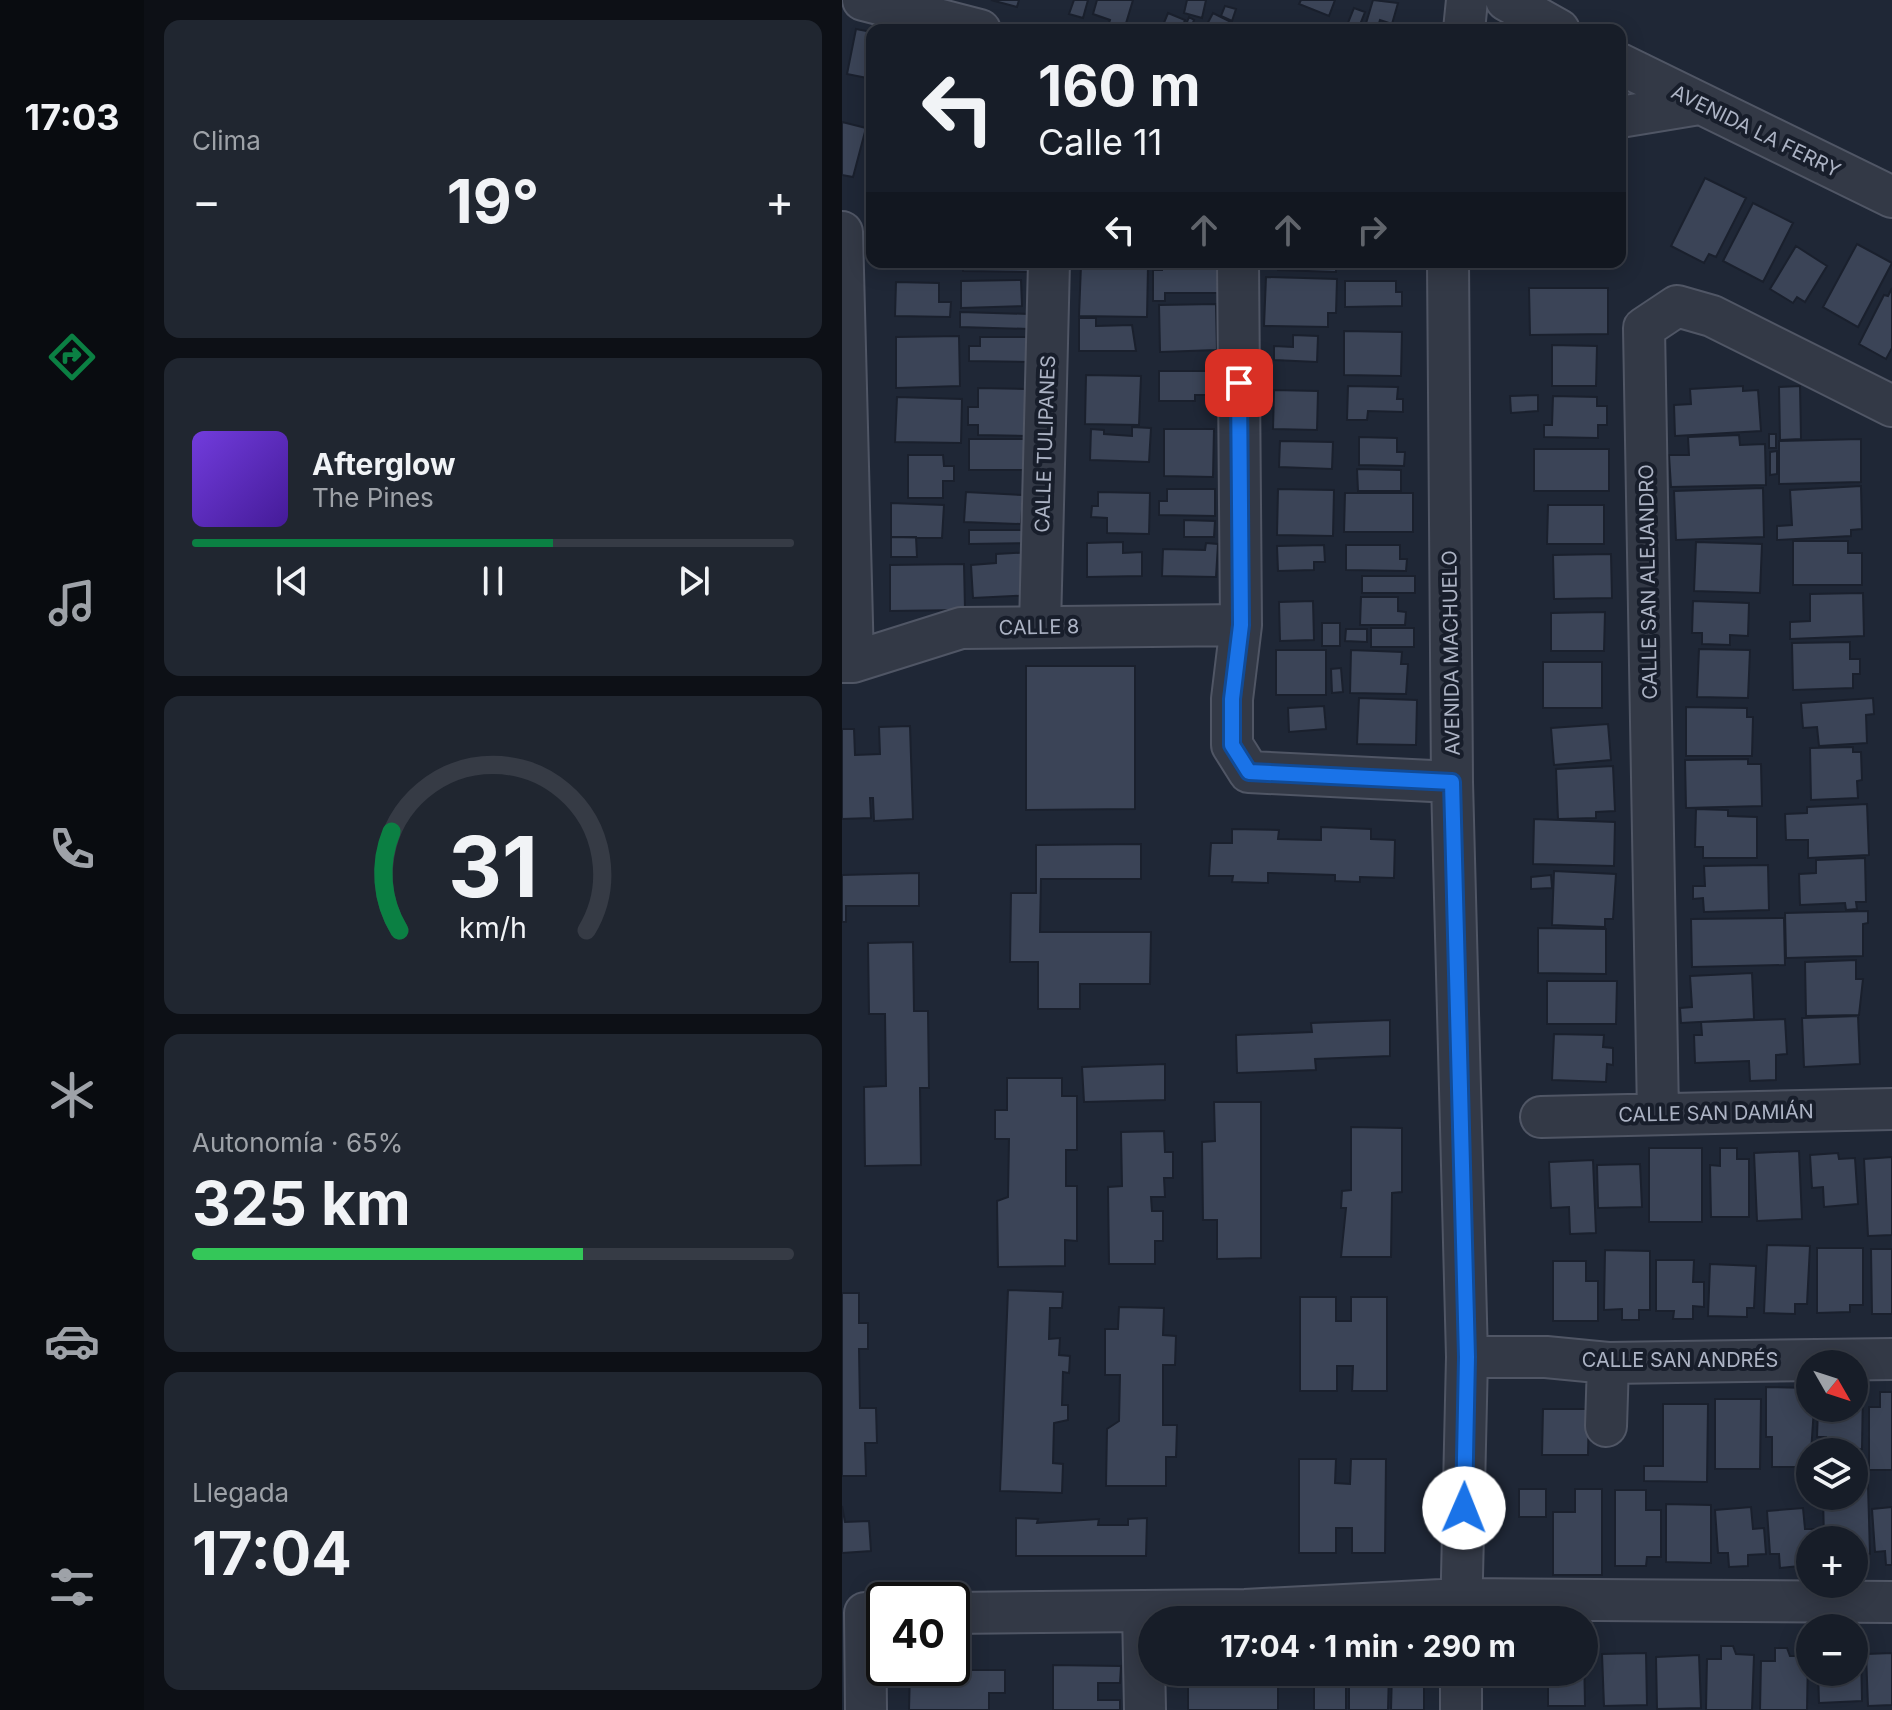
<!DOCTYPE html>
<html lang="es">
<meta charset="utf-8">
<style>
body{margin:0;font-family:Inter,sans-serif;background:#202630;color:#f1f3f6;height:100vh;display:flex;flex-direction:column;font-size:30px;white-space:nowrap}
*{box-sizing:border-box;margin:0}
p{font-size:26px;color:#9ea2a8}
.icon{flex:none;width:44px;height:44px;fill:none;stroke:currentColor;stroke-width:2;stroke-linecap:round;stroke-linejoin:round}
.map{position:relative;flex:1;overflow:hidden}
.sheet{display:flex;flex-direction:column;gap:20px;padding:20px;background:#0d1016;width:698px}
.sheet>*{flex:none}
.banner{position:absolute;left:24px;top:24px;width:760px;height:244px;border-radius:16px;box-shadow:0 4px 20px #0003,0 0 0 2px #363b45;background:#171d28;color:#f1f3f6;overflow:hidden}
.needle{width:52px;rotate:129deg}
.controls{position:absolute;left:954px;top:1350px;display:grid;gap:16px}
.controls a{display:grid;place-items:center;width:72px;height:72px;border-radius:50%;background:#171d28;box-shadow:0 4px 20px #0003,0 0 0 2px #363b45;font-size:40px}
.speed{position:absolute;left:24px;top:1582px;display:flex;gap:16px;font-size:40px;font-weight:700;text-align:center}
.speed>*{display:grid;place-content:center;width:104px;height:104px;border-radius:50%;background:#171d28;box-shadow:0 4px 20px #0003,0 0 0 2px #363b45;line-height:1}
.speed .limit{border:4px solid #111;border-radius:12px;background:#fff;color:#111}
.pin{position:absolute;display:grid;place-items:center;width:68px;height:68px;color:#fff;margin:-34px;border-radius:16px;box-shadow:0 4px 12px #0006}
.me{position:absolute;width:88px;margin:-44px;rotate:1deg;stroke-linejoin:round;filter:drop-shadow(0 0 6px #0008)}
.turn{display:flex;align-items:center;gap:28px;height:168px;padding:0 40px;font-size:36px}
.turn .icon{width:104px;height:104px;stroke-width:2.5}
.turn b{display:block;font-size:56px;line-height:68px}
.lanes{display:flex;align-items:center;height:76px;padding:0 40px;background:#0003;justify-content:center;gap:40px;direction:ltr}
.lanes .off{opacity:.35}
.big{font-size:60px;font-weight:700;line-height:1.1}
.sheet .card{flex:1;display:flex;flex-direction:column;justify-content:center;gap:12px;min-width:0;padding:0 28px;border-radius:16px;background:#202630}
.sheet .dial{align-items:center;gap:0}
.dial svg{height:208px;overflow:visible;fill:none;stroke:#363b45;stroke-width:7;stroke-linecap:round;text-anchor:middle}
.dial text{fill:#f1f3f6;stroke:none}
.song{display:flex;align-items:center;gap:24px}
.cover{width:96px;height:96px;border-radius:12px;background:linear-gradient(135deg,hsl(260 70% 55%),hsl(260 70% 35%))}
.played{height:8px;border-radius:4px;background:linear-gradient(90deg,#0b8043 60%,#363b45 60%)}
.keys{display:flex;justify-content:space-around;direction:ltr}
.heat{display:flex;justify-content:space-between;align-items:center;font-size:44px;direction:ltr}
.charge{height:12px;border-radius:6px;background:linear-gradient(90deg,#34c759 65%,#363b45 0)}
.trip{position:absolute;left:296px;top:1606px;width:460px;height:80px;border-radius:40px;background:#171d28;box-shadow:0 4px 20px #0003,0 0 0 2px #363b45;font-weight:700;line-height:80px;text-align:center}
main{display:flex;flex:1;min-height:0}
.tab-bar{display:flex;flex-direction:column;width:144px;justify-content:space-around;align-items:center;background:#090c10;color:#9ea2a8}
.tab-bar .icon{width:56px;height:56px}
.tab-bar .on{color:#0b8043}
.tab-bar b{font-size:36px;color:#f1f3f6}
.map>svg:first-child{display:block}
.building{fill:#3b4457;stroke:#1a202d;stroke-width:2}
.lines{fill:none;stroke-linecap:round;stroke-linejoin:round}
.minor-casing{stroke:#505665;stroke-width:44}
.minor{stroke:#333946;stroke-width:40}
.route-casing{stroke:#114b97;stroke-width:20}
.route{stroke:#1a73e8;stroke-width:14}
.labels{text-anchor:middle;stroke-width:8;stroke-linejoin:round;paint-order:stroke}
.street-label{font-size:20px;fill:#acb3c4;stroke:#181e2b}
</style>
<main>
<nav class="tab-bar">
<b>17:03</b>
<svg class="icon on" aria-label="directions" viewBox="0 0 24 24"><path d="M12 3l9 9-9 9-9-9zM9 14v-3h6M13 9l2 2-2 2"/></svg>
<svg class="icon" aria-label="music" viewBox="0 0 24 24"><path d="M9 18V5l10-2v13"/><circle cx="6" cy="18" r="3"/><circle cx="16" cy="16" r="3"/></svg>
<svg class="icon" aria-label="phone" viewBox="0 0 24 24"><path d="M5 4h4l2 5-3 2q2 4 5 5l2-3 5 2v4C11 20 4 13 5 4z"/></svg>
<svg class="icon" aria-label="climate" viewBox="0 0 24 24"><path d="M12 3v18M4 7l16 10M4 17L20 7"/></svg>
<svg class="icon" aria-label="car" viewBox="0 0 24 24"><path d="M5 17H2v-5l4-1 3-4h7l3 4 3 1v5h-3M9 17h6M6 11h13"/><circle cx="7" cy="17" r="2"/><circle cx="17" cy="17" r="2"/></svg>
<svg class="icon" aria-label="filters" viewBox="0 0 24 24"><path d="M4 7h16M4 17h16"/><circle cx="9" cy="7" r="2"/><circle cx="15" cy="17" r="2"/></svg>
</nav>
<section class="sheet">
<div class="card"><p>Clima</p>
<div class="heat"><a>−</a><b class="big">19°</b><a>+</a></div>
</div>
<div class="card">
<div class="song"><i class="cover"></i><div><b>Afterglow</b><p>The Pines</p></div></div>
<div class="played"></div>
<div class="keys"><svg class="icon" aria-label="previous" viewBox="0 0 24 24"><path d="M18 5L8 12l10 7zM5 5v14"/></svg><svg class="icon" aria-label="pause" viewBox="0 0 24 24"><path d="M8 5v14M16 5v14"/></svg><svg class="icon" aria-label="next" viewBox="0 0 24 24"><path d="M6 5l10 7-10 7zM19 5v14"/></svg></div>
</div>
<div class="card dial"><svg viewBox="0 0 100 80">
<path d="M14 69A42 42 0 1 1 86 69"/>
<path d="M14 69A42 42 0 0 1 11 31" stroke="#0b8043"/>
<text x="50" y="56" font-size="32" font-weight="700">31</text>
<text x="50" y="72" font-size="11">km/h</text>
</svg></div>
<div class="card"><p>Autonomía · 65%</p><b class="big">325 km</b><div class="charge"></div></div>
<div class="card"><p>Llegada</p><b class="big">17:04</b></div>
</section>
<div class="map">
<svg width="1050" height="1710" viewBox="0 0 1050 1710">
<rect width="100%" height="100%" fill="#1f2736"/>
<!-- building -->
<path class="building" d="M149,0H177L175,7Z
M232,0H246L241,18L227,14Z
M255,0H291L282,30H265L268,20L251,14Z
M345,0H364L360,18L342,13Z
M459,0H493L487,16L457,4Z
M531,0L556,3L550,24L538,20L535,30H522Z
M383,6L394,9L390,21L379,16Z
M512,8L523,12L517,27L506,23Z
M326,13L343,20L339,30H319Z
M371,13L405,30H362Z
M347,17L352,20L348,30H342Z
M14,29L30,32V79L5,74Z
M0,122L24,128L11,177L0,175Z
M863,178L904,198L874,257L867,254L862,263L829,246Z
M911,203L951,223L921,282L881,261Z
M1015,244L1050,263L1016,327L981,307Z
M954,246L985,266L963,302L955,297L951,303L928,289Z
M121,262H188V272L121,271Z
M320,262H378V293H323V301H311V270H320Z
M436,262H494V272L436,270Z
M239,265L306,266L305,317L237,316Z
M424,277L495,279L494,313H486V327L422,326Z
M179,280L180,306L119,308V281Z
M503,281H554V292H560V306L503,307Z
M54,282L97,283V302H109L108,317L53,316Z
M687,288H766V334L688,335Z
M1050,288V348L1044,359L1017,344L1042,295L1046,296Z
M374,304L375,350L318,352L317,305Z
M118,312L187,314V329L118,327Z
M237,318H254V326L290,325L294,351H237Z
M502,331L560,332L559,376L502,375Z
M451,335L476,336L475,362L432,360V346L451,347Z
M117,336L118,386L54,388V337Z
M138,337H189V362L127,361V346H138Z
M710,345L755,346L754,386H710Z
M317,371H371V395H353V401H317Z
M244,375L299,376L297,425L243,424Z
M506,386L556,387L555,399H561V412L526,411L525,420H505Z
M901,386V391L916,390L919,431L833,436L832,405L849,404L848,389Z
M958,386L959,439L938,440L937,387Z
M136,388L184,389V436L136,435V425H126V407H136Z
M432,390L476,391L475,430L431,429Z
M696,395V411L669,413L668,396Z
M711,396L755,397V406H765V425H756V438L702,437V425H710Z
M55,397L120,399L119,443L53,442Z
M290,427L309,428L307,462L248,460L249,429L262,430V434L290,436Z
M322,429H372L371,477L322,476Z
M927,434H934V448H927Z
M897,435L898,445L923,444L924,485L829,487L827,455H847L846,437Z
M517,437L555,438V452H563L562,466L517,465Z
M127,439H191V470H127Z
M1019,439V482L937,484V441Z
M438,441L491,442L490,469L437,467Z
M692,449H767V491H692Z
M935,451V474L928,475V452Z
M66,455H101L102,466H112V481H101V498H66Z
M515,469L559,470V491H516Z
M1019,486L1020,529L1009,530V536L935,540V526L950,525L948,490Z
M921,488L922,537L834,540L832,491Z
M325,489H373V516L317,515V501H325Z
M436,489L492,490L491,536L435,535Z
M124,492L181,495L179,524L122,522Z
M256,492L308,493L307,534L265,533V518L249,517L250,506H256Z
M503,493H571V532H502Z
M49,503L102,505L100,538L49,537Z
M706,505H762V544H705Z
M342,520L373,521L372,537H342Z
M127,530H188V543L127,544Z
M49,537H74L75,557H49Z
M951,541H1006V553H1020V585H951Z
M281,542V553L300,552V576L245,577V543Z
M854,542L920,544L918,593L852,591Z
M364,543L376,544L374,577L320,576L321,549L363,550Z
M482,545L483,562H472V570L436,571L435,546Z
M504,545H558V559H565L564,571L504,570Z
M192,552L193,595L131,598L129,565L154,563V554Z
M769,554L770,598L712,599L711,555Z
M122,564L123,610L48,611V565Z
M520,576H573V593H520Z
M1021,593L1022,636L948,639V622L968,621V594Z
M519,597H556V611L564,612L563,625H518Z
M471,601L472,640L438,641L437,602Z
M851,601L907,603L906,636L888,635V645L860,644V633H850Z
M763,612L762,651H709V613Z
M480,623H498V646H480Z
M529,628H572V647H529Z
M504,629H525V642L503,641Z
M1008,642V659H1018V674H1011V688L951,690L950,643Z
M857,649L908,650L906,698L855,697Z
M434,650H484V695H434Z
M509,650L560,652L559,664H566L564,694L508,693Z
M701,662H760V708H701Z
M184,666H293V809L184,810Z
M499,668L501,692L490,693L489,669Z
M517,698L575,700L574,745L515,744Z
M1031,698L1032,714L1024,715L1025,743L977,746L975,727L961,728L959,703Z
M482,706L484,729L447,732L446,708Z
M844,707L905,708V717H911L910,756H844Z
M766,724L769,760L712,765L709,728Z
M68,726L71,819L32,821L31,798H28L29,818L0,819V729H12L13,755L38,754L37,727Z
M1011,747V752H1019L1020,780L1015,781L1016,798L969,800L968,748Z
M906,759V764H919L920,806L844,808L843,760Z
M771,766L773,811L754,812V818L716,819L714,769Z
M1025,804L1027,855L966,858V840H944L943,814L965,813V807Z
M854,809L886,810V816L915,817V858H861V847H853Z
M692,819L773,822L772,866L691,864Z
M479,827L529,829V839L553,840L552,878L518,877V882L493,881V875L426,873V883L390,882L391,876H367L369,843H390V829L437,830L436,839L479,840Z
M299,844V879H199L198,932H309L308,984H238V1009H196V962H168L169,893H194V845Z
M1023,858L1024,902H1014L1015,909L1004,910L1003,903L958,905L957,874L974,873V860Z
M926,865L927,910L862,912L861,898L851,899V886H863L862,866Z
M712,871L774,874L771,919H763V927L710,925Z
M77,873V906H4V922H0V875Z
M709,875L710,888L689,889V877Z
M1026,911V923L1021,924V956L944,958L943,913Z
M942,918L943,965L850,967L849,919Z
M696,928L764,929V974L696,973Z
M71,942L72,1011H86L87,1088H78L79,1165L23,1166L22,1087L44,1086L43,1014H27L26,943Z
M1014,960V979H1021L1017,1015L964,1016L963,962Z
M910,973L912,1019L839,1023L838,1008L850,1007L848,976Z
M705,981H775L774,1024H705Z
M1016,1016L1018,1064L962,1067L960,1018Z
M943,1019L945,1054L934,1055V1080L908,1081L907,1061L853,1063L852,1035H860L859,1022Z
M548,1020V1056L473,1059L474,1070L395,1073L394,1035L470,1032L469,1023Z
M712,1034L762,1035L761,1047L771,1048V1065L765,1064L764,1082L710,1080Z
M323,1064V1100L242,1102L240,1067Z
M165,1078H220V1096H235V1150H224V1186H235V1241L223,1240V1266L156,1267L155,1201L166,1197L167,1139H153V1110H165Z
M372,1102H419V1258L375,1259V1220H361L360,1142L373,1141Z
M509,1127L560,1128V1192L550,1193L549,1257H499L504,1208H499L500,1191L509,1190Z
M322,1131L323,1152H331V1178H322L323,1197H309L310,1211H321V1241H313V1264H267L266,1187L280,1186L279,1132Z
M807,1148H860V1222H807Z
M878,1148H895V1159H907V1217H869L868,1165L878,1166Z
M957,1151L960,1219L915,1221L912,1153Z
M996,1153L997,1159L1013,1158L1016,1204L982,1207L981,1187L970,1188L968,1155Z
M1050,1157V1235L1026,1236L1022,1159Z
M751,1160L754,1233L728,1234L727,1207L709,1208L707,1162Z
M798,1164L800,1207L756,1208L755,1165Z
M925,1245L968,1246L965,1304H953V1314L922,1313Z
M975,1248H1021V1305H1008V1312L975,1313Z
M1029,1249H1050V1314H1030Z
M763,1250L808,1251V1310H797V1320H780V1309L762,1310Z
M814,1260H852L851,1282H862V1307L851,1306V1319H831L832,1311H814Z
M711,1261H744V1281H756V1321H711Z
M868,1264L914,1266L912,1308H905V1317L866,1316Z
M166,1290L221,1292L220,1308H208L207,1339L218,1338L217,1355L228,1356L227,1373L221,1372L220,1405H226V1420L212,1423L211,1463L221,1464L220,1493L158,1491Z
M0,1293H17V1323H26V1349H17L18,1408H34L35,1443H23L24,1476H0Z
M458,1297H494V1321H509V1297H545V1391H510L511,1366H495V1391H458Z
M277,1307L322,1308L321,1335L334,1336L333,1365H321V1425H335L334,1457H324V1486H264L265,1429L277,1421L278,1375H263V1329H276Z
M924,1387L968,1388V1408H972L968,1467H930V1437H924Z
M1012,1388L1021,1389L1020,1449L983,1452L984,1437H975L976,1408H1012Z
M1038,1392H1050V1470H1027V1407H1038Z
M873,1399H919L918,1469H873Z
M821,1404H866L865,1482L802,1481V1466H821Z
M701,1409H747L746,1455H700Z
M457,1459H494L493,1483L508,1484L509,1459H544L543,1553H510V1528H494V1553H457Z
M1026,1485L1028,1554H1012V1540H982L981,1496H1012V1486Z
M677,1489H704V1517H677Z
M733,1489H760V1575H711V1512H733Z
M773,1490H804V1510H819V1557H805L804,1566H773Z
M824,1504L869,1505V1563L824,1562Z
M0,1506L3,1522L27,1521L29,1551L0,1553Z
M909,1507L911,1529L922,1528L924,1554L906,1555V1566L887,1567L886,1553H876L873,1510Z
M1050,1507V1565H1044L1043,1551L1033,1552L1030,1509Z
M961,1508L963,1529H973L974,1540H968V1556H957L958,1566L938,1568L937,1554H928L925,1511Z
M174,1518L196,1519L195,1523L257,1519L256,1525H286V1519L305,1518L304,1556H174Z
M879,1646H891L894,1654L912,1655L910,1710H864L865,1659H879Z
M933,1648H945L948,1656H966L965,1710H918L919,1661H933Z
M1012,1650H1019L1020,1701L977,1703L976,1672H1012Z
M742,1652L743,1706H706V1672H742Z
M804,1653L805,1705L762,1706L760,1654Z
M1050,1653V1705L1026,1706L1024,1654Z
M857,1655L859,1708L815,1709L814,1657Z
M211,1665L279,1666L278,1683H256V1700H278V1710H211Z
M68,1670H163V1693H147V1710H67Z
M379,1672H436V1710H346V1685H379Z
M465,1672H504V1710H472V1684H465Z
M507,1672H547L546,1710H507Z
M550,1672H582V1710H549Z"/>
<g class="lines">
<defs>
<path id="minor" d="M21,0L138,30
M664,0L717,30
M622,30L625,0
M778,64L1050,197
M778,117L857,104
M0,232L11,662
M396,262L399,625L390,699V745L407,772L610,782
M606,262L610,782L625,1357L619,1620
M198,626L207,262
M0,662H11L119,628L399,625
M816,1114L802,328L835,306L870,316L1050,406
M699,1117L1050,1109
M625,1357H704L766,1363L1050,1359
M764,1426L766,1363
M301,1611L303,1710
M23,1613L24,1710
M110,1613L403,1610L619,1599L1050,1602
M619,1710V1672"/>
</defs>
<!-- minor casing -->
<use href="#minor" class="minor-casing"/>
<!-- minor -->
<use href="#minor" class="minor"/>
</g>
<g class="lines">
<defs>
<path id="route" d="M397,383L399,625L390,699V745L407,772L610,782L625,1357L622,1508"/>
</defs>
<!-- route casing -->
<use href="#route" class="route-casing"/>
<!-- route -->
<use href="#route" class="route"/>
</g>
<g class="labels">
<!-- street labels -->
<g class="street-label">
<text transform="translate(914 131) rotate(26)" y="7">AVENIDA LA FERRY</text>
<text transform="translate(203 444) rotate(-88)" y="7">CALLE TULIPANES</text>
<text transform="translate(806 582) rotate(-91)" y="7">CALLE SAN ALEJANDRO</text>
<text transform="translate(197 627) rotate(-1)" y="7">CALLE 8</text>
<text transform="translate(609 653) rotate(-91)" y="7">AVENIDA MACHUELO</text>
<text transform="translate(874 1113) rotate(-1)" y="7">CALLE SAN DAMIÁN</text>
<text x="838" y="1367">CALLE SAN ANDRÉS</text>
</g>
</g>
</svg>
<div class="controls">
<a><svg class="needle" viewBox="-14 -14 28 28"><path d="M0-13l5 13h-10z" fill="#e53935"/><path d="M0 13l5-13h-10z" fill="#9ea2a8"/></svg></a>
<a><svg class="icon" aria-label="layers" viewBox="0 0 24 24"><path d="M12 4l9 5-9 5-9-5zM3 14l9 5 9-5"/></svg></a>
<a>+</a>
<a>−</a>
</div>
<div class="speed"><div class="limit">40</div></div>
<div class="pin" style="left:397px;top:383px;background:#d93025"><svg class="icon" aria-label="arrive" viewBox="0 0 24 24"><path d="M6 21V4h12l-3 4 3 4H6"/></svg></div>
<svg class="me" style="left:622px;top:1508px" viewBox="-20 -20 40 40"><circle r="19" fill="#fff"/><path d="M0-13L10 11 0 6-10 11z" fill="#1a73e8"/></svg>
<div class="trip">17:04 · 1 min · 290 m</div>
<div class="banner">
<div class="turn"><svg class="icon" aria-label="left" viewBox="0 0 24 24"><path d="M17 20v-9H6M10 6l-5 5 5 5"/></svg><div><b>160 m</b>Calle 11</div></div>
<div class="lanes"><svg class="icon" aria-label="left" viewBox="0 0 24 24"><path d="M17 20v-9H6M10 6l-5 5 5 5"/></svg><svg class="icon off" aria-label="ahead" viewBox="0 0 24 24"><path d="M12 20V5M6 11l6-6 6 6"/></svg><svg class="icon off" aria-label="ahead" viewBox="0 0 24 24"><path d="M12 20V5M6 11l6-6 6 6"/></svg><svg class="icon off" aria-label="right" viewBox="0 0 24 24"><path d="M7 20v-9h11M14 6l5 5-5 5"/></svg></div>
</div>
</div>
</main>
